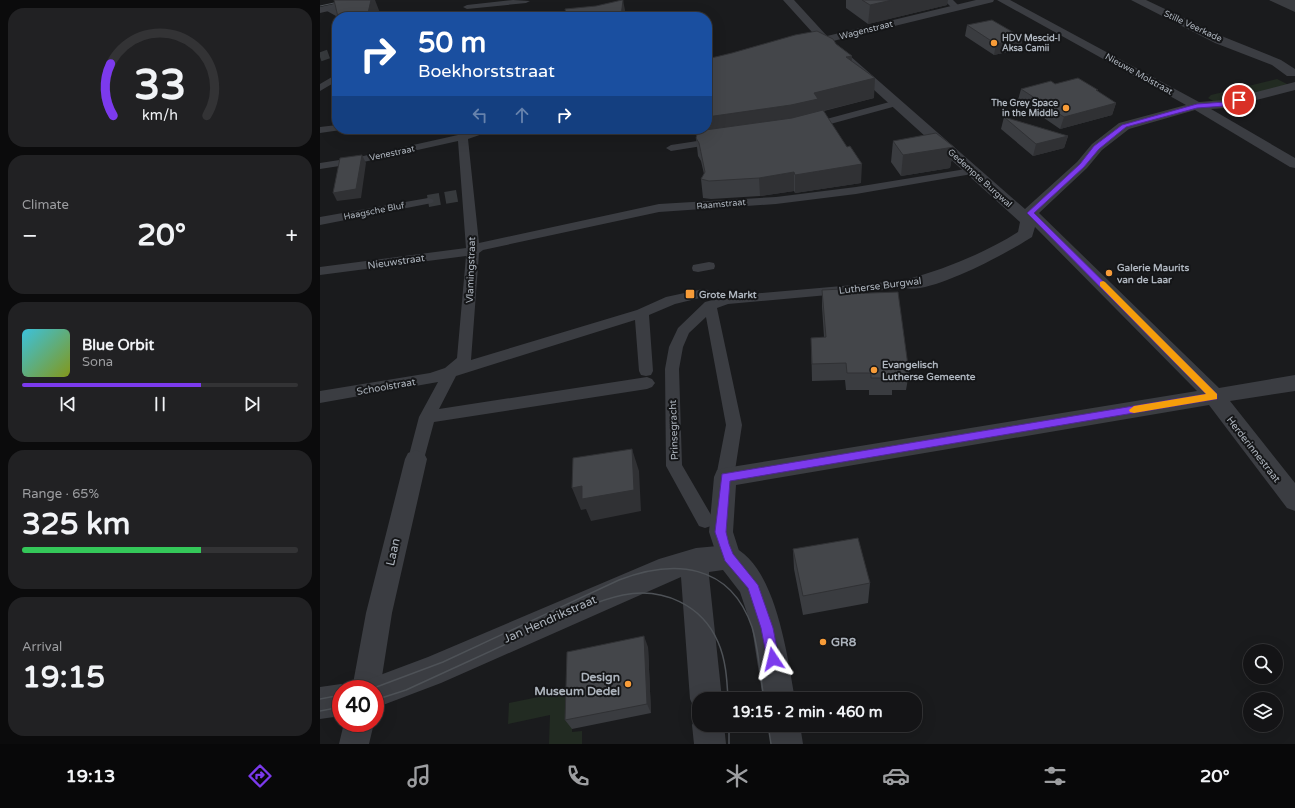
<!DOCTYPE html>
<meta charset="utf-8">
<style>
body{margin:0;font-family:"Varela Round",sans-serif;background:#212123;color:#f1f3f6;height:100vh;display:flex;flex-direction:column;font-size:15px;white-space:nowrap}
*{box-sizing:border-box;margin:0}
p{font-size:13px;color:#9d9ea1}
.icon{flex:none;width:22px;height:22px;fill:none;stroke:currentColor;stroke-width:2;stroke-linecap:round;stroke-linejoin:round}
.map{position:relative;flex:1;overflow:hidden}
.sheet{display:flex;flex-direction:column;gap:8px;padding:8px;background:#0b0b0c;width:320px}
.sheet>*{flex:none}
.top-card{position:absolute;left:12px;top:12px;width:380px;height:122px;border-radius:16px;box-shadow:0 4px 16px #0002,0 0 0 1px #333335;background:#1a4fa0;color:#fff;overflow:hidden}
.controls{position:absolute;left:923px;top:644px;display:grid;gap:8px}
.controls a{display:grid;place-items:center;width:40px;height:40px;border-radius:50%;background:#141416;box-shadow:0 4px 16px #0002,0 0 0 1px #333335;font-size:20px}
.speed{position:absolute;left:12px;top:680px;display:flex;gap:8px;font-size:20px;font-weight:700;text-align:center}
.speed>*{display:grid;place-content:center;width:52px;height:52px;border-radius:50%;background:#141416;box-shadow:0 4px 16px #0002,0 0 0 1px #333335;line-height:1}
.speed .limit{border:6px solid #d22;background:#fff;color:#111}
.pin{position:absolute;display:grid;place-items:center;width:34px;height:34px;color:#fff;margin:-17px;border:2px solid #fff;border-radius:50%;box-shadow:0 1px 4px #0007}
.me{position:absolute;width:44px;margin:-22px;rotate:350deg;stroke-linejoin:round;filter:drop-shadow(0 0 3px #0008)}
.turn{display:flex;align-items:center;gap:14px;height:84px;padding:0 20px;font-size:18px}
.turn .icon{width:52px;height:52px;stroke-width:2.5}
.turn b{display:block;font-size:28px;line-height:34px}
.lanes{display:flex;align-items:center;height:38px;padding:0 20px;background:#0003;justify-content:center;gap:20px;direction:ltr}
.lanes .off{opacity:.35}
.big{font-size:30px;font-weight:800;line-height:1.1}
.sheet .widget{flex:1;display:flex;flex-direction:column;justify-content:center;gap:6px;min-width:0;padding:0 14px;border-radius:16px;background:#212123}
.sheet .dial{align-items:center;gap:0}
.dial svg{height:104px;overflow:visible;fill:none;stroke:#333335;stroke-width:7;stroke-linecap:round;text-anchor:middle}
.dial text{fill:#f1f3f6;stroke:none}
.song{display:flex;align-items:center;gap:12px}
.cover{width:48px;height:48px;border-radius:6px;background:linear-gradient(135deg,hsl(190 70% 55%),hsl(70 70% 35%))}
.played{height:4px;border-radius:2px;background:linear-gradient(90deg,#7c3aed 65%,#333335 65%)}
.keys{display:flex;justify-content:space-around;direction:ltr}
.heat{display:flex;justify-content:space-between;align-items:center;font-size:22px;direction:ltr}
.charge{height:6px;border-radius:3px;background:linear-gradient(90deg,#34c759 65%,#333335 0)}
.trip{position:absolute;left:372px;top:692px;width:230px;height:40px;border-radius:16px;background:#141416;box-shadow:0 4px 16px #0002,0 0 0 1px #333335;font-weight:800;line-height:40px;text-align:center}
.tab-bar{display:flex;height:64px;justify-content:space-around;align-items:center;background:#080809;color:#9d9ea1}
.tab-bar .icon{width:28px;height:28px}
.tab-bar .active{color:#7c3aed}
.tab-bar b{font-size:18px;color:#f1f3f6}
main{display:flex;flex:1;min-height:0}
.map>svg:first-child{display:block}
.green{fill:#222b22}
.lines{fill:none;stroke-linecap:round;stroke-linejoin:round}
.pedestrian-tunnel-far1{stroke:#373a3d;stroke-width:9;stroke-dasharray:9 4.5;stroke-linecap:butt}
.pedestrian-tunnel{stroke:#373a3d;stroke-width:12;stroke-dasharray:12 5.5;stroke-linecap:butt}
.pedestrian{fill:#3b3d42;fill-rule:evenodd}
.minor{fill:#3b3d42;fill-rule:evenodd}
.tertiary{fill:#3b3d42;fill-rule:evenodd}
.tram-far1{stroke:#4e5257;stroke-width:1}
.tram{stroke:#4e5257;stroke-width:1.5}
.wall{fill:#3a3c40}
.shaded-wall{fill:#303134}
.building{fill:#44464a;stroke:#303134}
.route{fill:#7c3aed;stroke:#51269a}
.slow{fill:#f59e0b}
.poi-dot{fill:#f89c38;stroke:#151618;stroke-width:1.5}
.labels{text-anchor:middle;stroke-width:4;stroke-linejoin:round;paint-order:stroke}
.far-street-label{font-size:9px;fill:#adb4bd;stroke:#151618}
.far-poi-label{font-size:9px;font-weight:bold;fill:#adb4bd;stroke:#151618;text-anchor:start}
.street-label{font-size:10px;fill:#adb4bd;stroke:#151618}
.poi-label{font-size:10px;font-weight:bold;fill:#adb4bd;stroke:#151618;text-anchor:start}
.near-street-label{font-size:12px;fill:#adb4bd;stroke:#151618}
.near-poi-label{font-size:12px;font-weight:bold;fill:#adb4bd;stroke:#151618;text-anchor:start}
</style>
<main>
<section class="sheet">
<div class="widget dial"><svg viewBox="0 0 100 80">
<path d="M14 69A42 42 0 1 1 86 69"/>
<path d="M14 69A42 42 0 0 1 12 29" stroke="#7c3aed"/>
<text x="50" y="56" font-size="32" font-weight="700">33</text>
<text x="50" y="72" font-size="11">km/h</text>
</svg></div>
<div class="widget"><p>Climate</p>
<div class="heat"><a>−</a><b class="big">20°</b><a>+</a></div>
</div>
<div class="widget">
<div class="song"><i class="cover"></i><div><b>Blue Orbit</b><p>Sona</p></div></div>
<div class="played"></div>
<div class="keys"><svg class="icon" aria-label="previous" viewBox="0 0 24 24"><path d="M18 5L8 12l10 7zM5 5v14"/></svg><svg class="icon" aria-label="pause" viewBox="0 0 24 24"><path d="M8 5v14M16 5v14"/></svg><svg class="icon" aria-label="next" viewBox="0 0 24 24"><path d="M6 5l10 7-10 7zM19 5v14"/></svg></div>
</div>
<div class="widget"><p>Range · 65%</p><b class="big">325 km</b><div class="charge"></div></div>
<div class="widget"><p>Arrival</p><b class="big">19:15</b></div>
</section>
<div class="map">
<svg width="975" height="744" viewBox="0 0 975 744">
<rect width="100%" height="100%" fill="#1a1b1d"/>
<!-- green -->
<path class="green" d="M957,79L969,85L904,103L895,102L888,98L891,95Z
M253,690L252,732L262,731V744H229L230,715L188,724L189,703Z"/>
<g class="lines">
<!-- pedestrian-tunnel-far1 -->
<path class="pedestrian-tunnel-far1" d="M283,17L305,14
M0,57L17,51"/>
<!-- pedestrian-tunnel -->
<path class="pedestrian-tunnel" d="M108,201L142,195"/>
<!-- pedestrian -->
<path class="pedestrian" d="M193,0L210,1L206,3L147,9L143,7L147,5Z
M624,0H633L641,8L634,10Z
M7,7H13L23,14L16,16L7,11Z
M17,74V81L0,91V84Z
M577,100L580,101L582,103L580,105L492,129L487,126L488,124Z
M17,125V129H21V130L0,133V127Z
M139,129H149V132L157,129H172L171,131L148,139L159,243L339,204L456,197L536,187L652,168L658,171L652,174L536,194L456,204L339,212L163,250L159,253L151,360L317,310L346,297L383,289L388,290L390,293L388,296L355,304L329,315L333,371L331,375L326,376L321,375L319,371L315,320L136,376L119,409L327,377L332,379L335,383L332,387L327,389L114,422L104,459L102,464L96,466L90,464L88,459L99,417L118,382L0,403V391L110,373L125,368L137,358L146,256L0,275V267L146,248L138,141L39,163L0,169V163L39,157L138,135Z
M397,138L401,139L402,141L401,143L351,151L346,148L351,145Z
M108,198L112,199L114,201L112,203L0,225V217Z
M389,262L394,263L395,266L394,269L378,272L373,271L372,268L373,265Z
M591,280L596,281L598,284L596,287L408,304L397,308L422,425L414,477L411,482L405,484L399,482L396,477L406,425L386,317L369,333L363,347L359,369L362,465L394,520L391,526L385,528L379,526L346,466L345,369L349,347L358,328L385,302L408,296Z"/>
<!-- minor -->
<path class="minor" d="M18,0L30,1L26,7L0,13V7L18,3Z
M463,0H474L507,36L656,0H674L673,2L513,41L705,209L757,162L772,144L799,123L866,105L677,0H690L879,102L905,100L975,82V90L905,108L891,109L975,158V168L970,167L875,110L809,129L782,150L767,168L719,213L899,388L975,375V391L910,401L975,483V511L967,508L889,405L416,485L413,532L421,557L418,565L409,568L400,565L389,532L394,477L397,470L405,468L877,391L715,227L712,237C689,252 610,295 585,288L582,284L585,280C625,269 663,254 698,232L700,222L501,42Z
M96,450L104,453L107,459L72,613L60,689L55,699V689H32L46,613L85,459L88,453Z
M24,723H54L49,744H19Z"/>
<!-- tertiary -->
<path class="tertiary" d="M811,0H826L904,37L961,60L975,69V76H967L952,65L895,43Z
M409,545C456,562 467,656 475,699H443L432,628L420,592L403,570L389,572V576L402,699H379V712L375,710L370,699L361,577L121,683L55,708V689H41L44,681L108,657L339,559L376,548Z
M21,684L32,689H21V716L0,719V687Z
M379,713V725H404L406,744H374L372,725L377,714Z
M448,725H480L483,744H451Z"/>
<!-- tram-far1 -->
<path class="tram-far1" d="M0,6L28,0"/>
<!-- tram -->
<path class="tram" d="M51,689L123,662L299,580C354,559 410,563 432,627C439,650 440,675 444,699
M0,699L21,695
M55,700L86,690C127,671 167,653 208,634C238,620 270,602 303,595C343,587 382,605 398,642C406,660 407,680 408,699
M0,711L21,707
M409,725V744
M448,725L451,744"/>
</g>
<!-- wall -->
<path class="wall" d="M526,0H628L627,5L548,24L526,8Z
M949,0H975V12Z
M647,25L700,49L674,55L645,36Z
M516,44L532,56V61L554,98L504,111L541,183L475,193L474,191L440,196L391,199L383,198L381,179L384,174L381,161L378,156L376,138L377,134L368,131V129H387Z
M735,84L777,91L796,103L792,115L740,129L698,100L701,89Z
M684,117L748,136L744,148L713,156L681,129Z
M573,141L634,147L630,168L581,176L571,162Z
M502,290L523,294L589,373L586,390H572V395H549V390H526L525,380L492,381L491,338L504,337L502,307Z
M473,549L550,583L548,603L483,615L474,569Z
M328,647L331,713L252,729L245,720Z"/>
<!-- shaded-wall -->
<path class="shaded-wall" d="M49,0H55L60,13L59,17H40Z
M303,0L305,10L304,17H301Z
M572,0H628L627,5L548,24L550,5Z
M703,38L700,49L674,55L676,44Z
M532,56L531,76L526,57Z
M555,78L554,98L498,112L383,139L381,129H387V117Z
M796,103L792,115L740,129L744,117Z
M748,136L744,148L713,156L716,144Z
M634,147L630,168L581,176L583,155Z
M42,155L46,163L41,198L17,201L13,193Z
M542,164L541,183L475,193V175Z
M474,172V191L440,196L439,178Z
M312,449L319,471L321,511L271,521L266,509L261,510L252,488Z
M324,636L328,647L331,713L327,704Z"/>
<!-- building -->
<path class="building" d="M14,0H51L48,13L41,14L40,17H18Z
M302,0H303L301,17H247L245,9L276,6Z
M542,0H572L550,5Z
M672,20L703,38L676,44L647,25Z
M497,31L513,39L516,44L532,56L526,57L555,78L494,93L498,99L471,105L387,117V59L412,53L475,35Z
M758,78L778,90H776L796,103L744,117L701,89L731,81L735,84Z
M503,110L527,147L530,146L542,164L475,175L474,172L439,178L389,181L381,179L385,172L379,143L376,138L378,131L472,118Z
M684,117L748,136L716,144Z
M616,133L634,147L583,155L573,141Z
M42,155L36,189L13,193L20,158Z
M522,289L523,294L578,292L589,373L573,374L574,378H551V373H527L526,363L492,364L491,338L506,337L502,290Z
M312,449L314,490L262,499V486L252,488L253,458Z
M538,538L550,583L483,596L473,549Z
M324,636L327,704L245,720L247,652Z"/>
<!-- route -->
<path class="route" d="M919,99H921V102L905,106L877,108L806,127L779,149L764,167L714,213L897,394V399L410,481L406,532L409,544L413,554L438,585L453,628L459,659L457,664L453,665L448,664L441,628L428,588L405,561L395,532L402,474L886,394L707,213L760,164L774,146L802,125L877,104L905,102Z"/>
<!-- slow -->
<path class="slow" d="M783,281L785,282L897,394V399L814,413L810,412L809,410L814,406L886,394L780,286V282Z"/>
<!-- markers -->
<g class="poi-dot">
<circle cx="674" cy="43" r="4"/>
<circle cx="746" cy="108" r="4"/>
<circle cx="789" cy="273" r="4"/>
<rect x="365" y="289" width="10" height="10" rx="2"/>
<circle cx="554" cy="370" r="4"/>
<circle cx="503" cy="642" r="4"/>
<circle cx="308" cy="684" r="4"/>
</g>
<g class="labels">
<!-- far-street labels -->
<g class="far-street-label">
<text transform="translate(873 26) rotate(25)" y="3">Stille Veerkade</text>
<text transform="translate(546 30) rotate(-14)" y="3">Wagenstraat</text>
<text transform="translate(819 74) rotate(29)" y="3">Nieuwe Molstraat</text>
<text transform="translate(72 153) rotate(-12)" y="3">Venestraat</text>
<text transform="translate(660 178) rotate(42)" y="3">Gedempte Burgwal</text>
<text transform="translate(401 204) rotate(-5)" y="3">Raamstraat</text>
<text transform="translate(54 211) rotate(-11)" y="3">Haagsche Bluf</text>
</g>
<!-- far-poi labels -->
<g class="far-poi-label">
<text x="682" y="41">HDV Mescid-I<tspan x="682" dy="10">Aksa Camii</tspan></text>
<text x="738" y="106" text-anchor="end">The Grey Space<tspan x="738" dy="10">in the Middle</tspan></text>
</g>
<!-- street labels -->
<g class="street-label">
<text transform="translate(76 261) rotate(-8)" y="4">Nieuwstraat</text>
<text transform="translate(150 270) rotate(-88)" y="4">Vlamingstraat</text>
<text transform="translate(560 285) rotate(-7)" y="4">Lutherse Burgwal</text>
<text transform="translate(66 386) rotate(-10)" y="4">Schoolstraat</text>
<text transform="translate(353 430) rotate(-92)" y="4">Prinsegracht</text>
<text transform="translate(934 449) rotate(52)" y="4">Herderinnestraat</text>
</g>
<!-- poi labels -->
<g class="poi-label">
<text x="797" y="271">Galerie Maurits<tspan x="797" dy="12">van de Laar</tspan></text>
<text x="379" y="298">Grote Markt</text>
<text x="562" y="368">Evangelisch<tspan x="562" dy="12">Lutherse Gemeente</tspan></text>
</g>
<!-- near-street labels -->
<g class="near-street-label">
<text transform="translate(73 552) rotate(-77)" y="4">Laan</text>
<text transform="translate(230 619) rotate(-24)" y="4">Jan Hendrikstraat</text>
</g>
<!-- near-poi labels -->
<g class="near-poi-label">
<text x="511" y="646">GR8</text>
<text x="300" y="681" text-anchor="end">Design<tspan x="300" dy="14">Museum Dedel</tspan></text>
</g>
</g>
</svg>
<div class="controls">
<a><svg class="icon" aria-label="search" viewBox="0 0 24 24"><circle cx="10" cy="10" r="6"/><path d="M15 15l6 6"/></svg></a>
<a><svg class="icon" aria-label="layers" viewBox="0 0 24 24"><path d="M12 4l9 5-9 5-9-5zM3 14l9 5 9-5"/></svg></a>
</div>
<div class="speed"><div class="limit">40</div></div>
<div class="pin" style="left:919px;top:100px;background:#d93025"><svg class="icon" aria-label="arrive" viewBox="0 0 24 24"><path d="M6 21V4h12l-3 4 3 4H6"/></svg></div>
<svg class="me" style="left:453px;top:659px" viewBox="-20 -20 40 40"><path d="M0-17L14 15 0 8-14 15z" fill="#7c3aed" stroke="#fff" stroke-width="4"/></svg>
<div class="trip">19:15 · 2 min · 460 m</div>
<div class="top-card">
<div class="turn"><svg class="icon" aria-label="right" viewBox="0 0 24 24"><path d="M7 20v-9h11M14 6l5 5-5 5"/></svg><div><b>50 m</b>Boekhorststraat</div></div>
<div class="lanes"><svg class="icon off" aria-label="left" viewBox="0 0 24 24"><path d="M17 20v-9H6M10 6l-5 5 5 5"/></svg><svg class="icon off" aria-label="ahead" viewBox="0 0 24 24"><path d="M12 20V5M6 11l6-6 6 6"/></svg><svg class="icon" aria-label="right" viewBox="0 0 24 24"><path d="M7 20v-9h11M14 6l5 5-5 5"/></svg></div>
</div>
</div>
</main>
<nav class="tab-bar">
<b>19:13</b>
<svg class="icon active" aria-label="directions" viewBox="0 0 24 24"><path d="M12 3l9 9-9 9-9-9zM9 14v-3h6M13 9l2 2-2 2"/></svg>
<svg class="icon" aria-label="music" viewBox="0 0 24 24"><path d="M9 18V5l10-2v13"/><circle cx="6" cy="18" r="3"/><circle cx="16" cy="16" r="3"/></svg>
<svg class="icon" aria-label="phone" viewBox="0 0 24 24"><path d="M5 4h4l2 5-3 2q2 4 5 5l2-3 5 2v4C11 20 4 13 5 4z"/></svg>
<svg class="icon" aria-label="climate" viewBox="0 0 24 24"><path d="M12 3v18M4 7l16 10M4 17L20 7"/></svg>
<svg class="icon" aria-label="car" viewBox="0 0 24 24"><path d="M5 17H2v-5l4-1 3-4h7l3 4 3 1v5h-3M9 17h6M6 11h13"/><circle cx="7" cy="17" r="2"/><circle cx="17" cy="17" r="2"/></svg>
<svg class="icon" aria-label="filters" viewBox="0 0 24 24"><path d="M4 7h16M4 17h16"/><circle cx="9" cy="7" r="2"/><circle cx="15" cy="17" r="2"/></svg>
<b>20°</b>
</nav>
